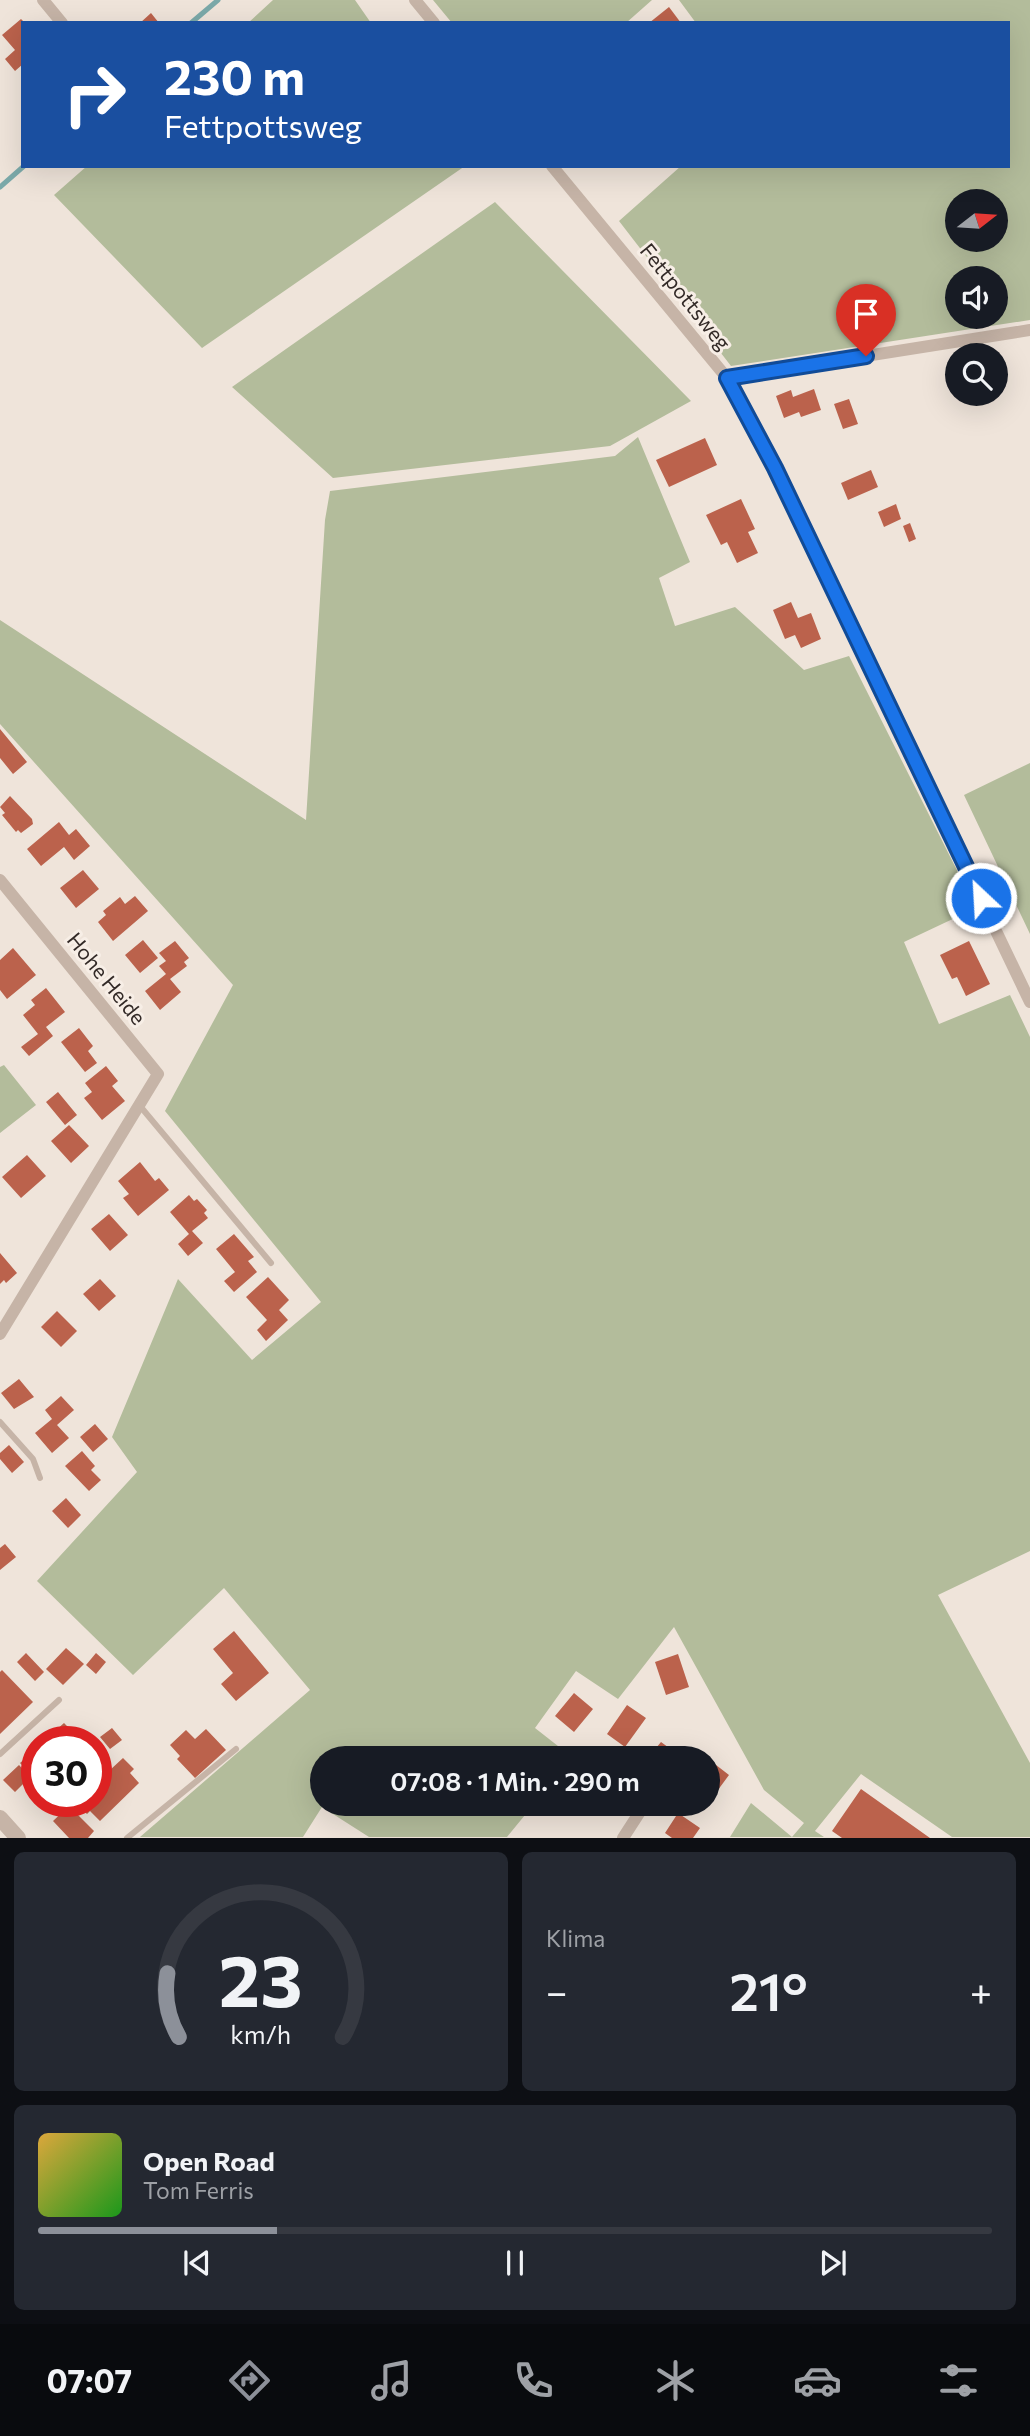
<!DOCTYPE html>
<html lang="de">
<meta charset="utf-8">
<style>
body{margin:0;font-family:Commissioner,sans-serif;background:#242831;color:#f1f3f6;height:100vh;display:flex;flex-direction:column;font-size:26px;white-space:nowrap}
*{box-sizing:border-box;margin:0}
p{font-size:23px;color:#9ea1a6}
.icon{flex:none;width:38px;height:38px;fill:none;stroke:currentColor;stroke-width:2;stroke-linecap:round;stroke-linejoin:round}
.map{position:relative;height:1838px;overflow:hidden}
.drawer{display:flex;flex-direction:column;gap:14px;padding:14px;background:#0d0f14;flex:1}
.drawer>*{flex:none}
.guide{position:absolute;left:21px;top:21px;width:989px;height:147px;border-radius:0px;box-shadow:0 7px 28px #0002;background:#1a4fa0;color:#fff;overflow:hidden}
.needle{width:46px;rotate:73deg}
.tools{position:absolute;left:945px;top:189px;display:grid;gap:14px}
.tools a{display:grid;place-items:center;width:63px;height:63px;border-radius:50%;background:#171b24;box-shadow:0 7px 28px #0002;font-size:35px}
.speed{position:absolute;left:21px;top:1726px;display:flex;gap:14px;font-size:35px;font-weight:700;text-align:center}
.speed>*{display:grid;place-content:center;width:91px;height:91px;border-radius:50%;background:#171b24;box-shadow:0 7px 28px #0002;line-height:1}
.speed .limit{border:10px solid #d22;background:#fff;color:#111}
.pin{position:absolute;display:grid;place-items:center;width:60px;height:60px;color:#fff;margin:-72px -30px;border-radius:50% 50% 50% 0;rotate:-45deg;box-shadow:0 0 7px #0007}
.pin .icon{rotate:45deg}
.me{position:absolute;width:77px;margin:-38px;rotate:335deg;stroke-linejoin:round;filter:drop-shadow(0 0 5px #0008)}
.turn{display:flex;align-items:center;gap:24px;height:147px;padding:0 28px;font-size:32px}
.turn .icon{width:91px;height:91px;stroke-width:2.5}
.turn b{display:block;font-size:49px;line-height:60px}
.big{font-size:52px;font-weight:600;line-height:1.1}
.drawer .widget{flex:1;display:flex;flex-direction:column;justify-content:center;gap:10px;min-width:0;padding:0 24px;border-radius:10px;background:#242831}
.drawer .dial{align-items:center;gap:0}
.dial svg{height:182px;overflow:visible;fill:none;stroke:#363941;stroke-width:7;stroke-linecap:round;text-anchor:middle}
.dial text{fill:#f1f3f6;stroke:none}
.song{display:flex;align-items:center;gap:21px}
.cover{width:84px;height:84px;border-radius:10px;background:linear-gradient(135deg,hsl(40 70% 55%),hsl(120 70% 35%))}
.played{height:7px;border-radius:4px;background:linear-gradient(90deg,#8c9099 25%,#363941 25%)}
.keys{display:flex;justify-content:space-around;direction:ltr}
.heat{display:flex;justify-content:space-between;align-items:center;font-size:38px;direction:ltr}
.drawer .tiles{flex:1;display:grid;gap:14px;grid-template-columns:1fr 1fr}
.widget:last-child{grid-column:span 2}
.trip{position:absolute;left:310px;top:1746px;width:410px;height:70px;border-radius:35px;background:#171b24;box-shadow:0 7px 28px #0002;font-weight:600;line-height:70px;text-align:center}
.tab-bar{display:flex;height:112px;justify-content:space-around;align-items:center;background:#090b0e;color:#9ea1a6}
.tab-bar .icon{width:49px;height:49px}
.tab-bar .selected{color:#8c9099}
.tab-bar b{font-size:32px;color:#f1f3f6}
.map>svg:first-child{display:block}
.green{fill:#b3bc9b;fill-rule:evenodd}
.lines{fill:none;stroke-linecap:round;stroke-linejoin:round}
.stream{stroke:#7ba9a9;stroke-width:5}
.building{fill:#bb624c}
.service{stroke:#c6b4a7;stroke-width:6}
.minor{stroke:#c6b4a7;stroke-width:12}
.tertiary{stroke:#c6b4a7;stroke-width:16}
.route-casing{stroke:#114b97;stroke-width:18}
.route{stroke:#1a73e8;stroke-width:12}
.labels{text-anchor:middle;stroke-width:6;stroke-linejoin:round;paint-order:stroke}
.street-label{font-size:21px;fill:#332a27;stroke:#f7eee6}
</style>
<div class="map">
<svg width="1030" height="1838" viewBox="0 0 1030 1838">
<rect width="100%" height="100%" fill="#efe4da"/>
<!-- green -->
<path class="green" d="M273,0H355L371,23H248Z
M433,0H652L626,23H452Z
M679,0H1030V320L731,366L619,221L681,166H1008V23H696ZM996,201V240H957V201ZM996,278V317H957V278Z
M87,166H465L202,348L54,195Z
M495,202L691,401L610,446L333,478L232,387Z
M638,437L690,562L659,578L675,626L735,607L804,670L849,656L976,908L904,942L939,1024L1010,995L1030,1037V1551L938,1595L1030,1763V1837H952L861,1774L815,1831L824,1837H730L751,1803L792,1837L804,1823L764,1790L674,1627L618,1699L576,1671L535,1728L572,1757L571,1759H322V1804H534L507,1837H369L322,1807L303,1837H140L310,1690L224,1588L133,1675L37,1581L137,1472L112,1437L178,1279L252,1360L321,1302L165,1111L233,985L0,724V620L306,820L325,520L330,491L615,456Z
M1030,763V934L964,795Z
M4,1065L36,1105L0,1133V1067Z"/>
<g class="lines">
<!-- stream -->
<path class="stream" d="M191,23L218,0
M0,187L24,166"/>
</g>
<!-- building -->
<path class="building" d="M669,7L681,23H649Z
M151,13L159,23H140Z
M21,19L25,23L23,64L15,71L5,59L15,50L2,35Z
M814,389L821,410L801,417L799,412L784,418L776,396L791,390L793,397Z
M849,399L858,424L843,429L834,404Z
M705,438L717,465L669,487L656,460Z
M871,470L878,487L848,500L841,483Z
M741,499L755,529L748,532L758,553L737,563L727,542L721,545L706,515Z
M896,504L901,519L884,527L878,512Z
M910,523L916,539L909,542L903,526Z
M791,602L798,618L811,613L821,639L801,648L795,635L785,639L773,610Z
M0,729L27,762L13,774L0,758Z
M10,796L32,819L33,824L21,833L18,830L16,832L2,815L5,813L0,807Z
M59,822L69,835L76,829L90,846L74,860L64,847L41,866L27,849Z
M83,870L99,889L76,908L60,888Z
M135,896L148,911L113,941L98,922L106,915L103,911L120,897L125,904Z
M143,940L158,958L140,973L125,955Z
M175,941L189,958L184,962L187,966L170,979L181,992L160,1010L145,991L166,974L159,966L166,961L159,953Z
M969,941L990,984L966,996L957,977L952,979L940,955Z
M13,948L36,975L7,999L0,990V960Z
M46,988L65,1012L46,1027L53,1036L29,1056L21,1047L38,1034L23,1015L35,1005L31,1000Z
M79,1028L93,1046L88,1051L97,1063L85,1072L61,1042Z
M106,1066L118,1081L112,1086L125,1101L102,1120L84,1098L92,1092L85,1083Z
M58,1092L77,1115L65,1125L46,1102Z
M69,1125L89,1146L71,1163L51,1141Z
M27,1155L46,1176L21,1198L2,1177Z
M140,1162L155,1181L159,1178L169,1190L138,1216L123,1198L129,1194L118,1181Z
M189,1195L194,1201L197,1199L207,1210L204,1213L208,1218L192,1231L203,1243L188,1256L178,1244L189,1234L170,1212Z
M109,1214L128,1235L110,1251L91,1229Z
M234,1234L254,1257L248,1261L257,1272L234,1292L224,1281L235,1272L216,1249Z
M0,1253L17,1273L6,1283L4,1280L0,1284Z
M268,1277L289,1300L279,1310L288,1320L266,1341L257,1330L267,1320L246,1297Z
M100,1279L116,1296L99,1311L83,1294Z
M57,1311L77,1331L61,1347L41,1327Z
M19,1379L34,1397L14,1409L1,1393Z
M61,1396L74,1410L57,1425L69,1438L52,1453L35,1433L52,1419L45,1410Z
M95,1424L108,1439L93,1452L80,1437Z
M9,1445L24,1462L12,1473L0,1459V1453Z
M82,1451L95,1466L91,1470L101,1480L89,1491L65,1466Z
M66,1498L81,1515L68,1528L52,1511Z
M5,1544L16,1557L0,1570V1548Z
M234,1631L269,1673L236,1701L221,1684L233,1673L213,1649Z
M66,1648L84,1664L63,1685L46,1669Z
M26,1653L44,1672L35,1681L17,1662Z
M96,1653L106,1662L96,1674L86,1665Z
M678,1654L689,1687L666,1695L655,1662Z
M2,1670L33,1702L0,1734V1672Z
M574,1693L593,1709L574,1732L555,1716Z
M627,1705L646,1718L625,1747L607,1734Z
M64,1723L73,1732L63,1741H44Z
M112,1728L122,1740L110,1749L100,1737Z
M206,1729L226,1750L195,1778L177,1759L180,1756L170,1745L186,1730L195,1739Z
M661,1742L680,1756L679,1759H647Z
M37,1748V1772L32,1776L20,1763Z
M123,1758L134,1769L130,1773L139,1783L100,1821L90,1811L87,1814L76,1803L96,1801V1783Z
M707,1758L729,1775L712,1798L707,1795Z
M19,1765L30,1777L15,1792L3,1780Z
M861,1789L930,1838H842L832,1831Z
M564,1804H591L586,1814Z
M69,1806L94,1831L88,1838H69L53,1821Z
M678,1813L700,1828L693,1838H672L665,1833Z"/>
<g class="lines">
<!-- service -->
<path class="service" d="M140,1106L271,1263
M0,1422L33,1459L40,1478
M0,1754L59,1700
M127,1838L236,1749"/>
<!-- minor -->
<path class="minor" d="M43,0L62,23
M415,0L434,23
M552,166L727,378L748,413L1030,1002
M727,378L1030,330
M0,880L158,1074L0,1334
M623,1838L645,1804"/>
<!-- tertiary -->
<path class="tertiary" d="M0,1818L18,1838"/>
</g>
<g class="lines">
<defs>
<path id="route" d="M866,356L727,378L775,468L981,898"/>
</defs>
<!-- route casing -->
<use href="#route" class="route-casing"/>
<!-- route -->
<use href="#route" class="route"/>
</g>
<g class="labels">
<!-- street labels -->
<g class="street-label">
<text transform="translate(685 297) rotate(51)" y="7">Fettpottsweg</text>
<text transform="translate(106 979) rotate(51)" y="7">Hohe Heide</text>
</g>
</g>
</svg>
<div class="tools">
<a><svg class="needle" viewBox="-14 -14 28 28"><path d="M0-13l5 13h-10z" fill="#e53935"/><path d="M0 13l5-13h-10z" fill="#9ea1a6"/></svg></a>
<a><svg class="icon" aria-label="sound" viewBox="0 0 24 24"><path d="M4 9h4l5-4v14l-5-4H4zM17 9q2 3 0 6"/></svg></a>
<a><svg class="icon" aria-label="search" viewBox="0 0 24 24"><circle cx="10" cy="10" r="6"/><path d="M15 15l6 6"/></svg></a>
</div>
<div class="speed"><div class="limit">30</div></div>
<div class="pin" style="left:866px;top:356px;background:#d93025"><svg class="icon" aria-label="arrive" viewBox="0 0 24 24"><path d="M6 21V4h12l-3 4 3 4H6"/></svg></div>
<svg class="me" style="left:981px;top:898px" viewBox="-20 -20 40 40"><circle r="17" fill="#1a73e8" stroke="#fff" stroke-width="3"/><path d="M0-11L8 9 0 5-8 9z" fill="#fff"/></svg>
<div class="trip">07:08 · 1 Min. · 290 m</div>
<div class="guide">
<div class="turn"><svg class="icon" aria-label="right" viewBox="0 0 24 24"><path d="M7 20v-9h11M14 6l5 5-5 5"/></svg><div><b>230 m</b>Fettpottsweg</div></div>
</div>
</div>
<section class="drawer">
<div class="tiles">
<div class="widget dial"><svg viewBox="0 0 100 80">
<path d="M14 69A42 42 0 1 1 86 69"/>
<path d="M14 69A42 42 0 0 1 9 41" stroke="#8c9099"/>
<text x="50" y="56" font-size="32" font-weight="700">23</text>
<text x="50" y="72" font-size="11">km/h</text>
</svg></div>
<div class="widget"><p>Klima</p>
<div class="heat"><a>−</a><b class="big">21°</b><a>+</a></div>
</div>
<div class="widget">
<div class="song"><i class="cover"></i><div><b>Open Road</b><p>Tom Ferris</p></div></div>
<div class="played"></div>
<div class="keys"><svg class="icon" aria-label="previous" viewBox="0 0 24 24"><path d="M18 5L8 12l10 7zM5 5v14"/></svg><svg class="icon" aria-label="pause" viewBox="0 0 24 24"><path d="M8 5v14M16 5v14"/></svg><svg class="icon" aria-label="next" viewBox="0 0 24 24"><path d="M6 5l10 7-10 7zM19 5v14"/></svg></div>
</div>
</div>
</section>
<nav class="tab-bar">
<b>07:07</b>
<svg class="icon selected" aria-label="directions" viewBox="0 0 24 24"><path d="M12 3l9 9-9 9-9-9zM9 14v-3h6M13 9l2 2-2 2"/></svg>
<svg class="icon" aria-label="music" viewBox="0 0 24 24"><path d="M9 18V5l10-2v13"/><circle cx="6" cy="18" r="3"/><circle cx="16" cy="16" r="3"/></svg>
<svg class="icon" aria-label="phone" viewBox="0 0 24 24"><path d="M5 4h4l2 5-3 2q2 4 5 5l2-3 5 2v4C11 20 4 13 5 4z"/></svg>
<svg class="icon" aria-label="climate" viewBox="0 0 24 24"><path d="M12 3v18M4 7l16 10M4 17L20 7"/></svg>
<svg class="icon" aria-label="car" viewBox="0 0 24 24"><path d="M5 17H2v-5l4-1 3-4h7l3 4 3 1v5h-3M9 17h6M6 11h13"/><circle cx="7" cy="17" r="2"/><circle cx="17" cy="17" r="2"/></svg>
<svg class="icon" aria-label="filters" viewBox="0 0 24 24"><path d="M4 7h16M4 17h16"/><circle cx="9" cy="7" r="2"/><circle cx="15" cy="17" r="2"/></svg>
</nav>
